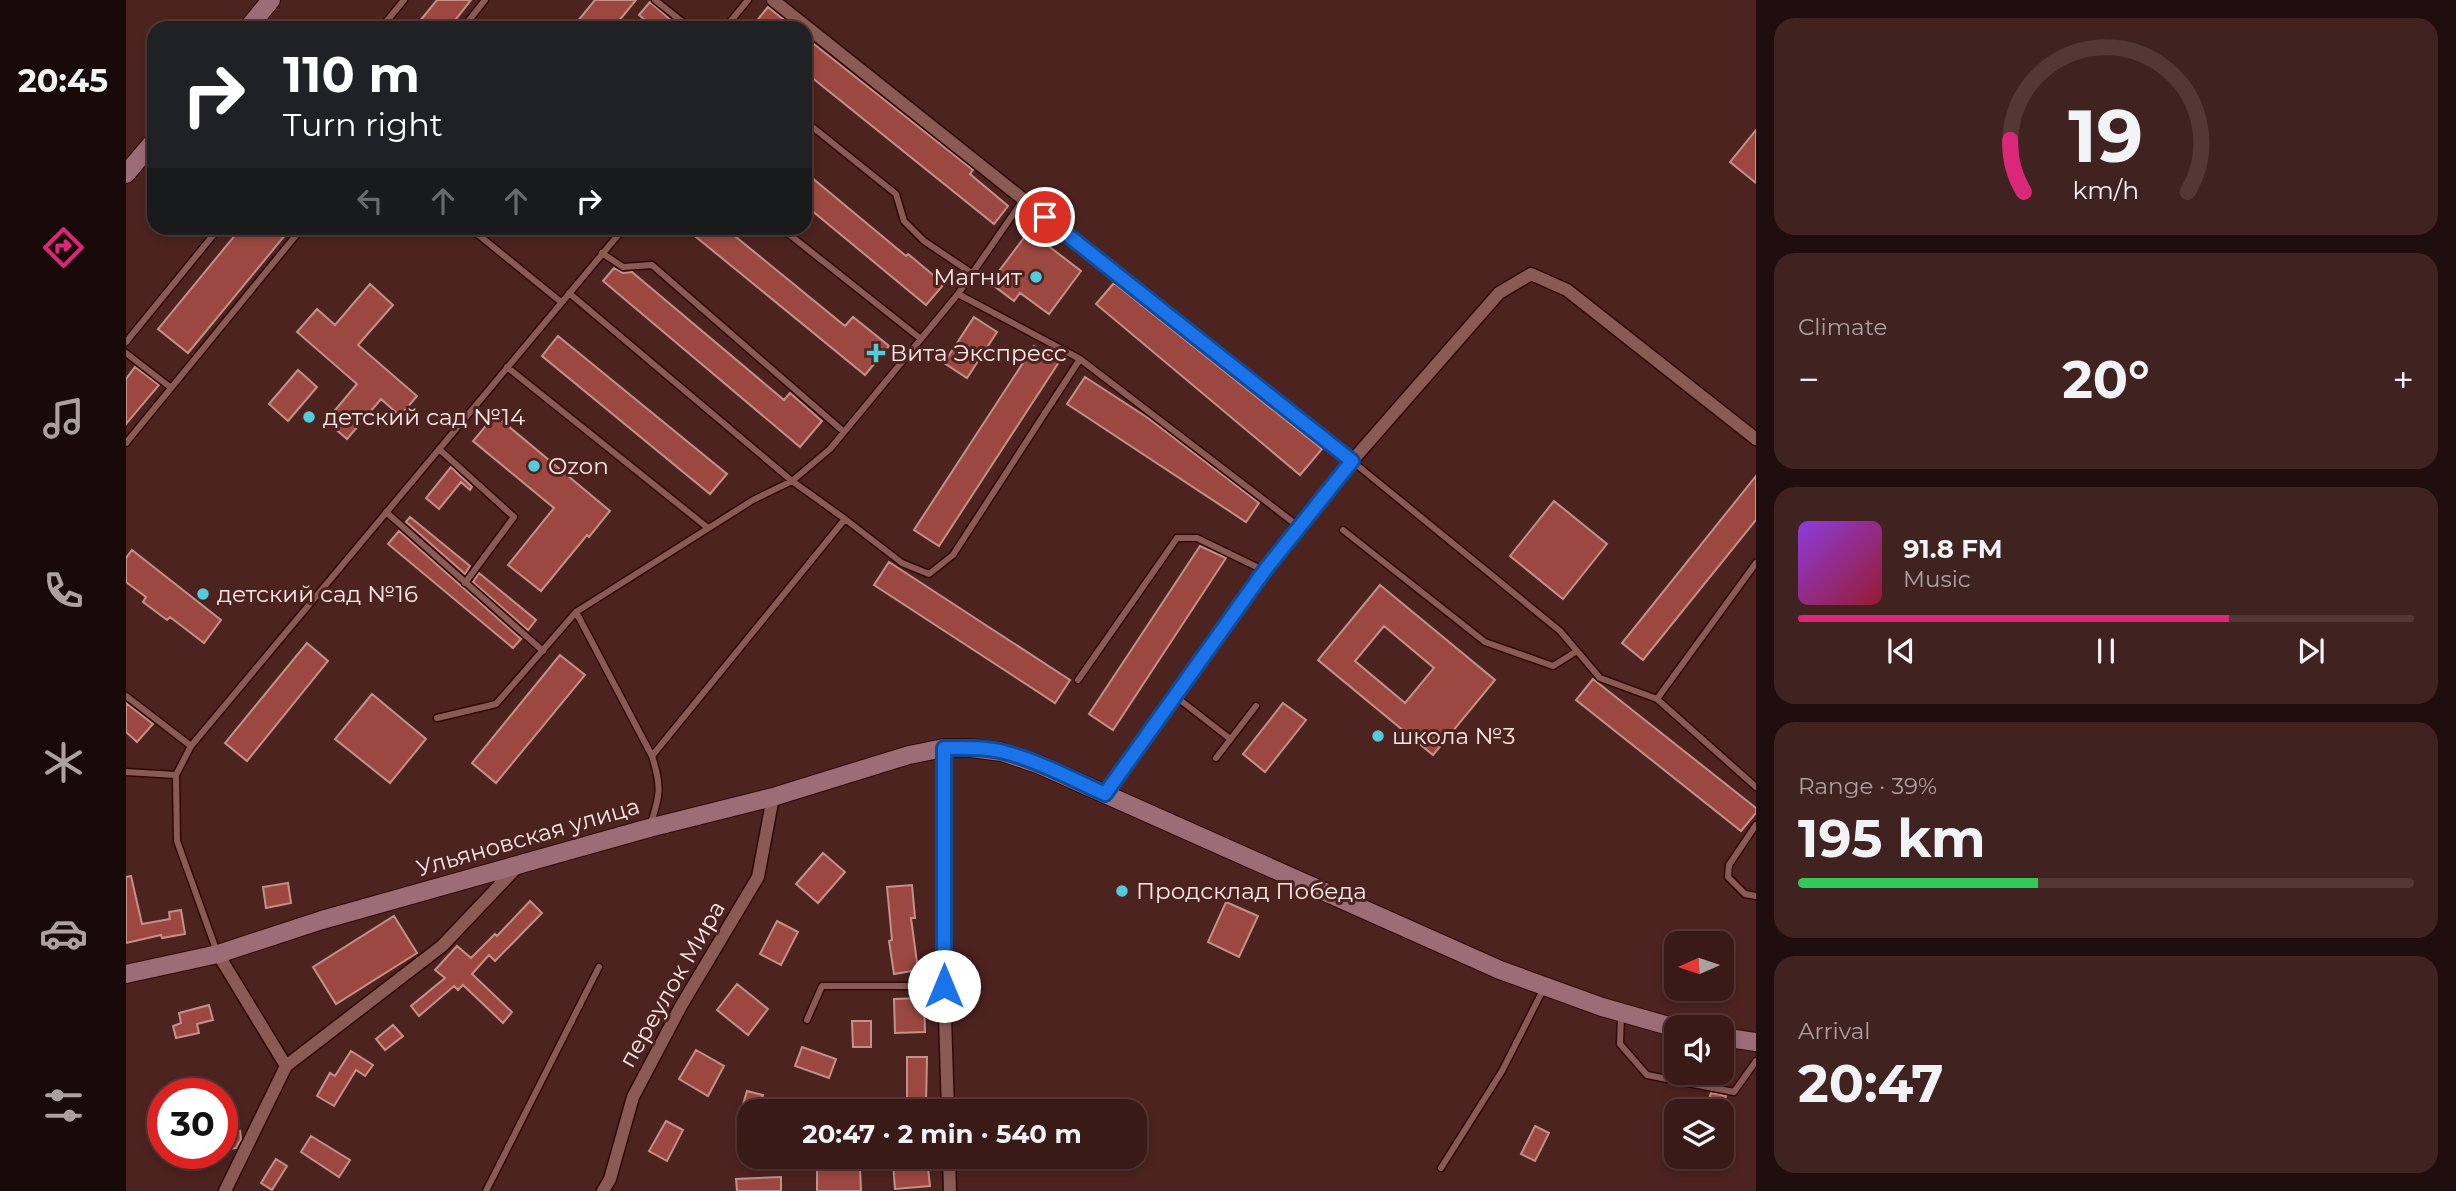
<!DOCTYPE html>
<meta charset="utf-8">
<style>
body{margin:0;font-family:Montserrat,sans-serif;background:#402320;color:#f1f3f6;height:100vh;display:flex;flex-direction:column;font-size:26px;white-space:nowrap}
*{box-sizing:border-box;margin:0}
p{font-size:23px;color:#aba1a1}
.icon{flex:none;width:38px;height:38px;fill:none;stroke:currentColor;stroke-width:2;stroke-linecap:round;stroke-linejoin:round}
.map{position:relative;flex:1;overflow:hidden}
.sheet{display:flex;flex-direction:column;gap:18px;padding:18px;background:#1f0e0d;width:700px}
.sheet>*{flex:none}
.top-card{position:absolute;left:21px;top:21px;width:665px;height:214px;border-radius:21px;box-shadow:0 4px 10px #0003,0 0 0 2px #533836;background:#202124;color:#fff;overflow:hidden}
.needle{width:46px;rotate:267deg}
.controls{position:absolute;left:1538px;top:931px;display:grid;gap:14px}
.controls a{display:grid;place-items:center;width:70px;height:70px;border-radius:14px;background:#391a17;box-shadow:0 4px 10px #0003,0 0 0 2px #533836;font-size:35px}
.speed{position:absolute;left:21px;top:1078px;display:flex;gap:14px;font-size:35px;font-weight:700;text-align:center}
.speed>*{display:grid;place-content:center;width:91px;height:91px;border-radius:50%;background:#391a17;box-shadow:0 4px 10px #0003,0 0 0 2px #533836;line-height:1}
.speed .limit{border:10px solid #d22;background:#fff;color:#111}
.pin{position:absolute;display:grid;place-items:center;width:60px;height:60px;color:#fff;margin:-30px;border:4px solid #fff;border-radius:50%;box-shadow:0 2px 7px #0007}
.me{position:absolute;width:77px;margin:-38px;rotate:0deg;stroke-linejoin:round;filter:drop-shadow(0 0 5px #0008)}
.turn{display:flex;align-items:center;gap:24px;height:147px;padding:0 21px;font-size:32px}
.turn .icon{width:91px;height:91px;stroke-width:2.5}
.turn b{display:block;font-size:49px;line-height:60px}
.lanes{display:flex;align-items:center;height:66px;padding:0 21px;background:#0003;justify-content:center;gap:35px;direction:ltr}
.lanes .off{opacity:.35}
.big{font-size:52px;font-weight:700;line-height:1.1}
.sheet .card{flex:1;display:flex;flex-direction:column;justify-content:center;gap:10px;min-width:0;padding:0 24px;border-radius:21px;background:#402320}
.sheet .dial{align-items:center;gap:0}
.dial svg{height:182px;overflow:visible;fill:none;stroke:#533836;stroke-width:7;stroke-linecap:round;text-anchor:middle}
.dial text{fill:#f1f3f6;stroke:none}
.song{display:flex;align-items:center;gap:21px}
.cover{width:84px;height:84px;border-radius:10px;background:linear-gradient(135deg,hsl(270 70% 55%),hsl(350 70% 35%))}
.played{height:7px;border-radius:4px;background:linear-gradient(90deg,#db2777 70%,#533836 70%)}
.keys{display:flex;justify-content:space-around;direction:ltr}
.heat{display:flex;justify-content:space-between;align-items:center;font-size:38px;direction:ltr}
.charge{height:10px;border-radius:5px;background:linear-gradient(90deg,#34c759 39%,#533836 0)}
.trip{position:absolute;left:611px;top:1099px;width:410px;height:70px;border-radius:21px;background:#391a17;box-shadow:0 4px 10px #0003,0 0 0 2px #533836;font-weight:700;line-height:70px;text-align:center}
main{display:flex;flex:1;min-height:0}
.dock{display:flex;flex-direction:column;width:126px;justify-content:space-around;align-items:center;background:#170a09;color:#aba1a1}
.dock .icon{width:49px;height:49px}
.dock .active{color:#db2777}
.dock b{font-size:32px;color:#f1f3f6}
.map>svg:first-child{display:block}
.building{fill:#9c4841;stroke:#c3908a;stroke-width:2;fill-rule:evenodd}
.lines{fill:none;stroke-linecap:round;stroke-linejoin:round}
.lane-casing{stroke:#300908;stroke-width:9}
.street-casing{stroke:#300908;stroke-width:15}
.secondary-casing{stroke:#300908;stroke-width:20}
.lane{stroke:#8a5b55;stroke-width:6}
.street{stroke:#8a5b55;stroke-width:12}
.secondary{stroke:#9c6c77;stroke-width:18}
.route-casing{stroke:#114b97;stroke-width:18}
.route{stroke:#1a73e8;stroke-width:12}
.poi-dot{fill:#53cbda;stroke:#4c231f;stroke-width:2.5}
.labels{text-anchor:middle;stroke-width:6;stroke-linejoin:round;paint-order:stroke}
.poi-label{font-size:23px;fill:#ffe8e5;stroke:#4c231f;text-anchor:start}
.street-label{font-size:23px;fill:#ffe8e5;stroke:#4c231f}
</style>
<main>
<nav class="dock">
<b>20:45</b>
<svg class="icon active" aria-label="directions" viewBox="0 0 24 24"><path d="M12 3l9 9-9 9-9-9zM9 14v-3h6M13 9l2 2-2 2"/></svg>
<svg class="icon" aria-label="music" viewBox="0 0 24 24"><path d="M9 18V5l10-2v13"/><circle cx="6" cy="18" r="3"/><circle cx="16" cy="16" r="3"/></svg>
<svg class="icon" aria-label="phone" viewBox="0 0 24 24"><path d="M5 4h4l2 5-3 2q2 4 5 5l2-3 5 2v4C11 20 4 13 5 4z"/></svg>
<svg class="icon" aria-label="climate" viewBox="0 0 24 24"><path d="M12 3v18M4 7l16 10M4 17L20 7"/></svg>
<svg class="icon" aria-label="car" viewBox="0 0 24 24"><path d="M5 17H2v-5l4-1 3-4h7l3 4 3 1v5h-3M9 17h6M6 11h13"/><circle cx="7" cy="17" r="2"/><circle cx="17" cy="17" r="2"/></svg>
<svg class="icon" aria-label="filters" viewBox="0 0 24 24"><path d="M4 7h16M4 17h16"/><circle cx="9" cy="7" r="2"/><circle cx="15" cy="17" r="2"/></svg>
</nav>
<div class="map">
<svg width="1630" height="1191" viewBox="0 0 1630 1191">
<rect width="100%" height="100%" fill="#4c231f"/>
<!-- building -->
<path class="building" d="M311,0H345L323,28H288Z
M469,0H510L487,28H446Z
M524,2L546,21L540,28H528L513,15Z
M642,7L668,28H625Z
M679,37L847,170L844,174L882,206L868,224L679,72Z
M1630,130V183L1604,162Z
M679,172L780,256L782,254L818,284L800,305L679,205Z
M115,228H165L62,353L32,329Z
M559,228H599L719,326L727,317L763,346L739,375Z
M903,231L955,271L923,314L894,293L888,301L864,283Z
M488,268L497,273L506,272L658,400L664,393L696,421L674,447L477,281Z
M988,283L1196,449L1174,475L970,304Z
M244,284L267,305L232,345L291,396L274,416L255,399L221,439L200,421L231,384L171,332L191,309L209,325Z
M848,317L871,332L841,378L818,363Z
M432,336L601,474L584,494L416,356Z
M908,346L933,362L813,546L788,530Z
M9,367L33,385L0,424V379Z
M172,370L191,387L162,421L143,404Z
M959,377L1022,418L1133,503L1120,522L941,404Z
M369,415L484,511L463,537L461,535L415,591L382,565L428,508L347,441Z
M325,467L346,487L344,490L335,482L313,509L300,498Z
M1630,476V520L1517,660L1496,643Z
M1428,501L1481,544L1437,599L1384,556Z
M284,517L344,566L339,574L280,522Z
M273,531L395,639L387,648L262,544Z
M1074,546L1100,558L987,730L963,714Z
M6,550L95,620L78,643L44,617L41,620L17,602L20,597L0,582V558Z
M763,562L944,680L929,703L748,585Z
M353,573L410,620L402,630L347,582Z
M1254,585L1369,680L1307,755L1192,660ZM1258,626L1308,668L1279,703L1229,661Z
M181,643L202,661L121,761L99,743Z
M434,655L459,675L370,783L346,763Z
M1467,679L1630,808V813L1615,831L1450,700Z
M246,694L300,739L264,783L209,739Z
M0,703L27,724L11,742L0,732Z
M1157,703L1180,720L1139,772L1117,754Z
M697,853L719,872L692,903L670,884Z
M5,876L16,924L44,919L43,912L55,910L59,934L36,938L35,935L0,943V877Z
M162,883L165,903L140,908L137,887Z
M786,885L789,918H785L792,970L768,974L763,941L766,940L761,887Z
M404,901L416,913L369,961L363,955L346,974L386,1012L377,1023L337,985L332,990L328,986L293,1016L285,1006L319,978L309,970L331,946L345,958L369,934L371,936Z
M1100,902L1132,916L1113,957L1082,942Z
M268,916L291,953L210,1004L187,967Z
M651,921L672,932L655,965L634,954Z
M611,984L642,1009L622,1035L591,1010Z
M798,998L799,1032L769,1033L768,999Z
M83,1005L87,1020L71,1024L73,1033L50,1038L47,1026L55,1023L53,1013Z
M726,1021H745V1047H727Z
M267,1025L277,1036L259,1050L250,1039Z
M676,1047L710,1059L703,1078L669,1066Z
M570,1050L598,1066L582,1096L553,1079Z
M225,1051L247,1065L239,1076L230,1070L208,1106L191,1096L204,1073L209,1076Z
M781,1057H801L800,1105H781Z
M621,1091L637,1095L632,1111H615Z
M1585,1093L1600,1096L1595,1111H1579Z
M540,1121L557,1130L541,1161L523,1151Z
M1409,1126L1423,1133L1409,1161L1395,1154Z
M114,1131L115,1139L110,1148L96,1150V1134Z
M185,1136L224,1160L213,1177L175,1152Z
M150,1159L161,1166L146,1190L135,1183Z
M801,1159L804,1186L769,1189L767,1163Z
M734,1166L735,1191H691V1167Z
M655,1177V1191H611L610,1179Z"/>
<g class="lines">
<defs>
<path id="lane" d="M529,0L564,28
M255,28L278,0
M337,28L359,0
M599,28L622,0
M679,121L770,194L778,221L798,241L847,274
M344,228L435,302
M655,228L795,339
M476,253L497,267L526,265L718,432
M443,293L666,481L719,519L526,756
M832,294L954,359L1172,526
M0,342L93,228
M0,353L44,387
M381,367L582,528
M0,443L176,228
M313,449L388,517L339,583
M1226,461L1434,631L1474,678L1531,699
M260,512L417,651
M719,519L776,563L803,574L827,555L954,359
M1217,530L1359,642L1427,666L1451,651
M1630,563L1531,699L1630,787
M952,680L1051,538H1071L1139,571
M0,696L65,746
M1049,696L1103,738
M311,718L370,704L450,612
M1090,758L1130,706
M0,772L50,775
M1630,825L1603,865L1602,877L1619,894L1630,896
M524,826C534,796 536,787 526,756L450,612L627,500L666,481L704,449L832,294L897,200
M91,952L51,841L50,775L65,746L498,228
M1495,1014L1494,1044L1521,1075L1608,1092L1630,1061
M681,1020L696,986H818
M1315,1168L1376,1071L1418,988
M360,1191L473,967"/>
<path id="street" d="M647,0L1226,461
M818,748V986L822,1111
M979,794L1172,526L1226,461L1373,293L1405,274L1441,290L1630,439
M92,954L160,1066
M823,1157L824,1191
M99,1191L160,1066L316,946L393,865
M477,1191L484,1179L507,1097L555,1006L632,877L647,797"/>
<path id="secondary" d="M122,28L145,0
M0,174L28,141
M0,974L92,954L196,920L523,828L647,797L783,755L818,748H845L876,752L914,765L1374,970L1476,1007L1550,1028
M1596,1037L1630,1042"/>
</defs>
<!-- lane casing -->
<use href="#lane" class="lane-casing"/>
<!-- street casing -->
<use href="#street" class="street-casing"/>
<!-- secondary casing -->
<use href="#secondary" class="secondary-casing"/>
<!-- lane -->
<use href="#lane" class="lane"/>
<!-- street -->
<use href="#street" class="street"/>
<!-- secondary -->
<use href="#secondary" class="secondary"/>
</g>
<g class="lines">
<defs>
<path id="route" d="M818,986V748C838,748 858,747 878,752C913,761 946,779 979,794L1139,570L1226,461L919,217"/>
</defs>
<!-- route casing -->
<use href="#route" class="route-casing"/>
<!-- route -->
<use href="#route" class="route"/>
</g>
<!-- markers -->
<g class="poi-dot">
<circle cx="910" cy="277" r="7"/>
<path d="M746.5 342.5h7v7h7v7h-7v7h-7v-7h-7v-7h7z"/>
<circle cx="183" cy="417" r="7"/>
<circle cx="408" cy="466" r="7"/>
<circle cx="77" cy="594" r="7"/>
<circle cx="1252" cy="736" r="7"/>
<circle cx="996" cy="891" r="7"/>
</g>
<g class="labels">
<!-- poi labels -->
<g class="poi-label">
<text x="896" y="285" text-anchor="end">Магнит</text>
<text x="764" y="361">Вита Экспресс</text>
<text x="197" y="425">детский сад №14</text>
<text x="422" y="474">Ozon</text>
<text x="91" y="602">детский сад №16</text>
<text x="1266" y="744">школа №3</text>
<text x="1010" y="899">Продсклад Победа</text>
</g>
<!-- street labels -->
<g class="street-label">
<text transform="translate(402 837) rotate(-16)" y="8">Ульяновская улица</text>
<text transform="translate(546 984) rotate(-60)" y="8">переулок Мира</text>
</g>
</g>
</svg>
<div class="controls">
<a><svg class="needle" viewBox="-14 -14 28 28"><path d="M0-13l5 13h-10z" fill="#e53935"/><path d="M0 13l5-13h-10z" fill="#aba1a1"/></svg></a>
<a><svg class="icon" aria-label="sound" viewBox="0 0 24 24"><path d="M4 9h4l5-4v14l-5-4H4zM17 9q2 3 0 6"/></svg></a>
<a><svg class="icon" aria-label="layers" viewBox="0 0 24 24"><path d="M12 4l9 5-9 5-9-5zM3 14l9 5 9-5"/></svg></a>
</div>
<div class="speed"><div class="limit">30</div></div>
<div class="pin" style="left:919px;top:217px;background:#d93025"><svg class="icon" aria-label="arrive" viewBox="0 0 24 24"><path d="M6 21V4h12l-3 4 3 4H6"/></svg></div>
<svg class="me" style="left:818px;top:986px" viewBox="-20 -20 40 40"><circle r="19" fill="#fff"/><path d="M0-13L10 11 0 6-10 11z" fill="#1a73e8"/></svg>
<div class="trip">20:47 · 2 min · 540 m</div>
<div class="top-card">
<div class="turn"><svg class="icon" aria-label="right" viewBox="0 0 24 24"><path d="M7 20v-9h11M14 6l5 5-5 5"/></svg><div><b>110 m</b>Turn right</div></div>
<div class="lanes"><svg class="icon off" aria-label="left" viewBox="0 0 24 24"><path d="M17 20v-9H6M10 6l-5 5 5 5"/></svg><svg class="icon off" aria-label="ahead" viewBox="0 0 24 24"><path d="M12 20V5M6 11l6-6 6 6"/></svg><svg class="icon off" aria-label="ahead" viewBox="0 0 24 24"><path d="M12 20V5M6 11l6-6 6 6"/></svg><svg class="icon" aria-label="right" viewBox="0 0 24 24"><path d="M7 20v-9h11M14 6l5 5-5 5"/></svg></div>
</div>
</div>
<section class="sheet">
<div class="card dial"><svg viewBox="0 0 100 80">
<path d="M14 69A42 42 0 1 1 86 69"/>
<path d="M14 69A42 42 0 0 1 8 46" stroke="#db2777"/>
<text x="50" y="56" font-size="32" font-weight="700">19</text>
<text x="50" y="72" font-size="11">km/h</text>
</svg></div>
<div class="card"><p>Climate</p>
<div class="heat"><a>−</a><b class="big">20°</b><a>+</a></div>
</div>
<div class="card">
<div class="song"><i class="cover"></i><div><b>91.8 FM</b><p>Music</p></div></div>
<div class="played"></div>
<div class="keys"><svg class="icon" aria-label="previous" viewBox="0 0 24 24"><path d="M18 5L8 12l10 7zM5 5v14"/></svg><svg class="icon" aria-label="pause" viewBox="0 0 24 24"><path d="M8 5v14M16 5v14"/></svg><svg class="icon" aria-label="next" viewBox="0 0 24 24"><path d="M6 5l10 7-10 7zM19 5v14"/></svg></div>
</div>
<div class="card"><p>Range · 39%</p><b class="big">195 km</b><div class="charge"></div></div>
<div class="card"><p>Arrival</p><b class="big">20:47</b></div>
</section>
</main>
